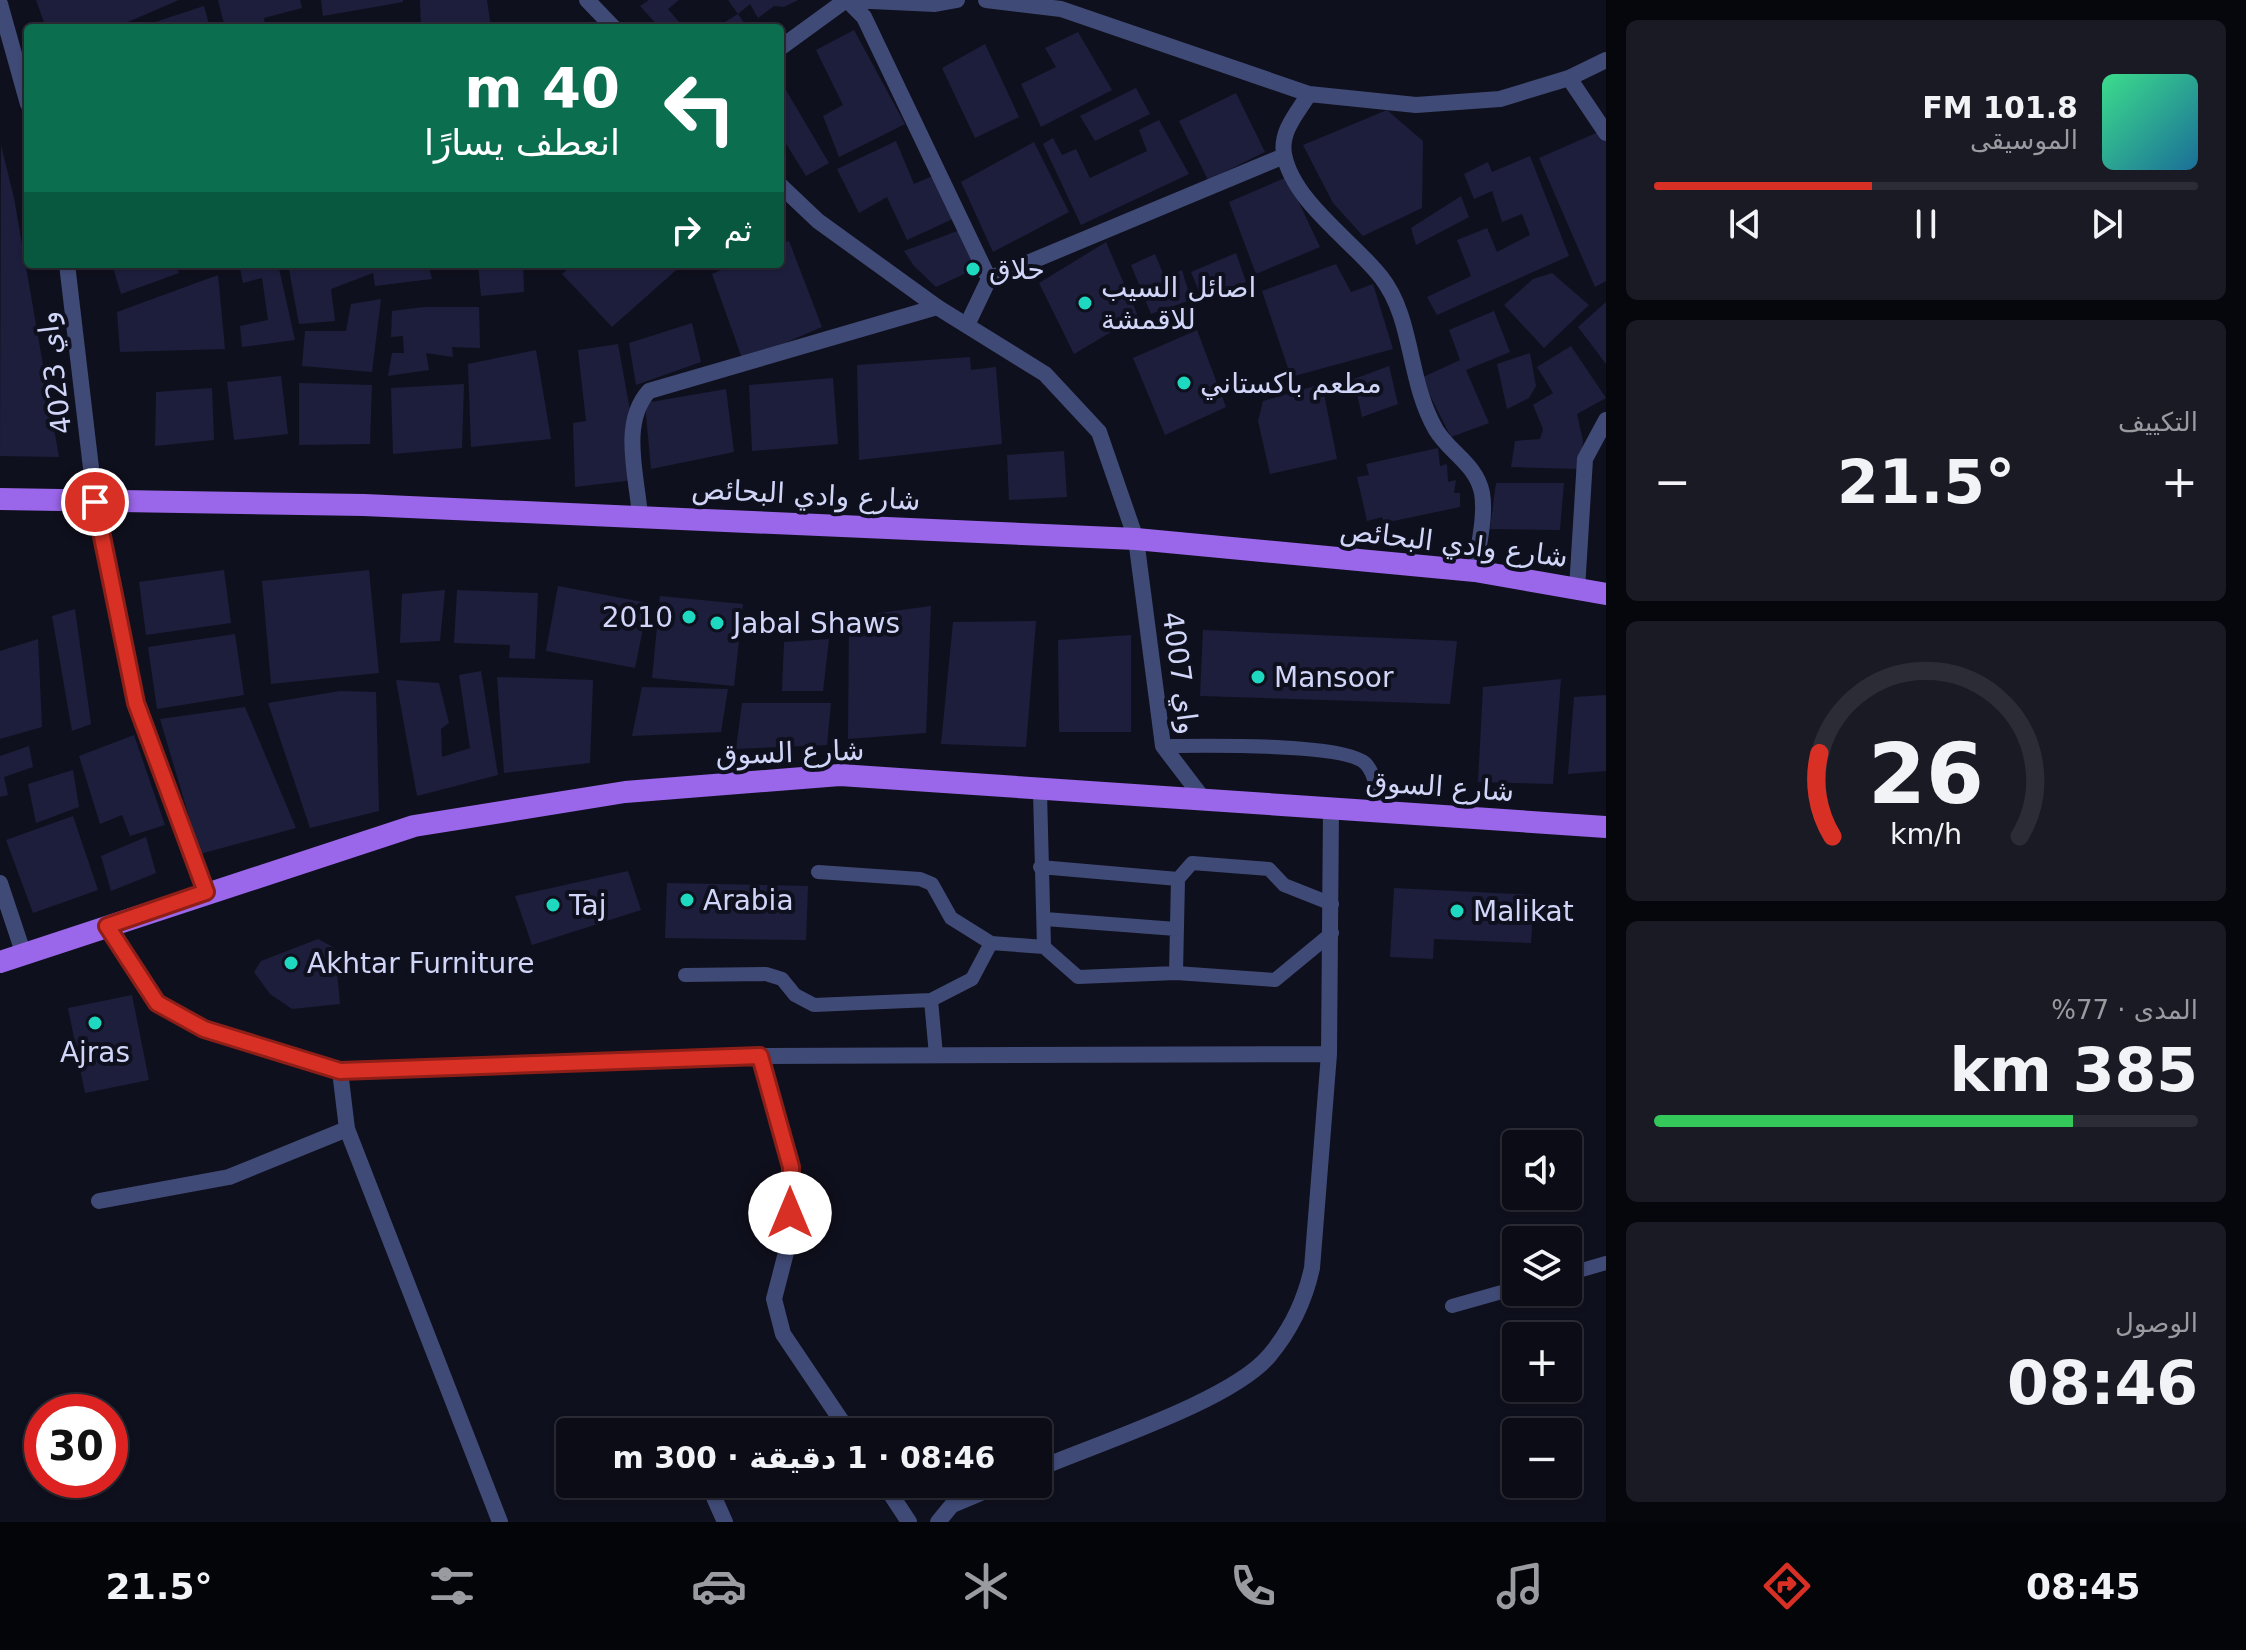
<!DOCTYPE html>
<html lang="ar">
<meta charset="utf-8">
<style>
body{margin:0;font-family:"DejaVu Sans",Vazirmatn,sans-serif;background:#191a23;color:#f1f3f6;direction:rtl;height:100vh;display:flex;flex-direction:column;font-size:30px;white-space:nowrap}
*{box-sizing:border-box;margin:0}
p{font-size:26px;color:#9a9ba1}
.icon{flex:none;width:44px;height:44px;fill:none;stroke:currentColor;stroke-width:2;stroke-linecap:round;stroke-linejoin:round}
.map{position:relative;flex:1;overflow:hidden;direction:ltr}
.details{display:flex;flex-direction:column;gap:20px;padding:20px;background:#06070c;width:640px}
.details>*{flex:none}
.hud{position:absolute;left:24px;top:24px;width:760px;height:244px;border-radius:8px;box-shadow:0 2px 6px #0004,0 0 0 2px #2b2c35;direction:rtl;background:#0b6e4f;color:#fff;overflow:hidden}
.fabs{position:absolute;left:1502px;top:1130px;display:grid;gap:16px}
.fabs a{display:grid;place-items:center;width:80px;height:80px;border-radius:8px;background:#0b0c16;box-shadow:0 2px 6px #0004,0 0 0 2px #2b2c35;font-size:40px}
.speed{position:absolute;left:24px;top:1394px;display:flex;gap:16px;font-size:40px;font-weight:700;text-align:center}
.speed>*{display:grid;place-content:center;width:104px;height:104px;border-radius:50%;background:#0b0c16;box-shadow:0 2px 6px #0004,0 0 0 2px #2b2c35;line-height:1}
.speed .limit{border:12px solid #d22;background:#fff;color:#111}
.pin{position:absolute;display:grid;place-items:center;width:68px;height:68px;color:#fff;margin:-34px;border:4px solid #fff;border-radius:50%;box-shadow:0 2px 8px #0007}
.me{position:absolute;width:88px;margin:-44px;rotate:0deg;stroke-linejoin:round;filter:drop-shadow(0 0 6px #0008)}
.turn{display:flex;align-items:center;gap:28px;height:168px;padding:0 32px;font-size:36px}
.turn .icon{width:104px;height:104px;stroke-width:2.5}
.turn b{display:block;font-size:56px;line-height:68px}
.then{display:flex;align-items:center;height:76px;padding:0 32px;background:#0003;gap:16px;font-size:30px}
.big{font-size:60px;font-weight:700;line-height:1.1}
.details .widget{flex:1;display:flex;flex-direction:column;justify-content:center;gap:12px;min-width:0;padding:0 28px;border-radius:12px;background:#191a23}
.details .dial{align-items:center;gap:0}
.dial svg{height:208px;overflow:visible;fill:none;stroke:#2b2c35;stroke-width:7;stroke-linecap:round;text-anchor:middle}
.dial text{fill:#f1f3f6;stroke:none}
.song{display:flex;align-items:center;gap:24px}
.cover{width:96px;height:96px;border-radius:12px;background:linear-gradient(135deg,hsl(150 70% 55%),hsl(200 70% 35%))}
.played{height:8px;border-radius:4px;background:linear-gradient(90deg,#d93025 40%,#2b2c35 40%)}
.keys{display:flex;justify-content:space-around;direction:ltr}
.heat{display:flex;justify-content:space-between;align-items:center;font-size:44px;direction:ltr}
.charge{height:12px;border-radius:6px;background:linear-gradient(90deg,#34c759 77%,#2b2c35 0)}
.trip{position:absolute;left:556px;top:1418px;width:496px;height:80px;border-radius:8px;background:#0b0c16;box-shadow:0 2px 6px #0004,0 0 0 2px #2b2c35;font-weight:700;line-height:80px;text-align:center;direction:rtl}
.menu{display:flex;height:128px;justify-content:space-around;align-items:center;background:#040509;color:#9a9ba1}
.menu .icon{width:56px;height:56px}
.menu .active{color:#d93025}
.menu b{font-size:36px;color:#f1f3f6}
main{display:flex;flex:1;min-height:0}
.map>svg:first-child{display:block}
.building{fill:#1d1e3c}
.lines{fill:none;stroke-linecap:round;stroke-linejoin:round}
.service{stroke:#404a76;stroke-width:14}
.minor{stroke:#404a76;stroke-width:16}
.tertiary{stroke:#404a76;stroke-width:16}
.primary{stroke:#9b67ea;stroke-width:22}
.route-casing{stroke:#8d1f18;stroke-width:20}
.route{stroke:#d93025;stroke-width:14}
.poi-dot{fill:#1ed8c0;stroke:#0f101d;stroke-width:3}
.labels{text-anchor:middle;stroke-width:8;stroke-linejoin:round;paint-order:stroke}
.poi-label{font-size:28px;fill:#d1d6f9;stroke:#0f101d;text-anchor:start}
.street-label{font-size:28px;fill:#d1d6f9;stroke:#0f101d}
</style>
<main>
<section class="details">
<div class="widget">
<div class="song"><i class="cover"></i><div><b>101.8 FM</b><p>الموسيقى</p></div></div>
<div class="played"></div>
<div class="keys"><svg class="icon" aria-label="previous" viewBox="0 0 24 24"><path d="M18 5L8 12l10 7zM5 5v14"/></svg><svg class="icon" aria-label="pause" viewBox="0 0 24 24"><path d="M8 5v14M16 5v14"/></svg><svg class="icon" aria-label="next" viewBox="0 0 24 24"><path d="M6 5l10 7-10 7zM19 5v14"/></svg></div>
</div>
<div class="widget"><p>التكييف</p>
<div class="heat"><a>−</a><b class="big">21.5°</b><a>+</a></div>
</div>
<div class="widget dial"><svg viewBox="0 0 100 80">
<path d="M14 69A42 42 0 1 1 86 69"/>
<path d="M14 69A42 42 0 0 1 9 37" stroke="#d93025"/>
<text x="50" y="56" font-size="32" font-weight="700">26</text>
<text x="50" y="72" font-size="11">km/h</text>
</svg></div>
<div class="widget"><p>المدى · 77%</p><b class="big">385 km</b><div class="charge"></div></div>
<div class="widget"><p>الوصول</p><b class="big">08:46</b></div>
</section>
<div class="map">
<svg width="1606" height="1522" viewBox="0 0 1606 1522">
<rect width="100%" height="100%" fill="#0f101d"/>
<!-- building -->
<path class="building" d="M36,0H179L114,28H46Z
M218,0H300L302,8L264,18L265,27L225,28Z
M321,0H403V2L323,16Z
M420,0H487L491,28H421Z
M649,0H679L668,9L684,28H660L640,6Z
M728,0H798L784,7L774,6L758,18L750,4L738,14L748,28H715L738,14Z
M204,6L210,28H140V27Z
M854,30L905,124L839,157L823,116L843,105L816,50Z
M1078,32L1112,90L1041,127L1021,84L1056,67L1045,48Z
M985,44L1019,117L975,138L942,68Z
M780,80L829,163L806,176L780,134Z
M1136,88L1150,114L1095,141L1080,116Z
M1236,93L1265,152L1208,180L1179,121Z
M1387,110L1423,141L1422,208L1363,236L1333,203L1303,145Z
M1159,120L1189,174L1081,225L1043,144L1053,138L1062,155L1076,149L1090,178L1147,151L1139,130Z
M1603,130L1606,141V281L1595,287L1539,158Z
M896,141L914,184L937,174L955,218L907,240L887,197L859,213L837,169Z
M1034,142L1069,212L993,252L961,182Z
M1,145L14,198L59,457L0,456Z
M1530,156L1569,256L1437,315L1427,297L1471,276L1457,240L1487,228L1497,252L1530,235L1522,214L1502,222L1492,191L1474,199L1464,174L1488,162L1492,172Z
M1287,177L1320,247L1256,274L1229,202Z
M1461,196L1469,217L1416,245L1411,228Z
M960,230L977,268L936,287L914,266L904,251Z
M789,241L822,327L743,361L712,274L735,264H780V244Z
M1106,242L1138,316L1074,354L1039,283Z
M1236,253L1246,282L1203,301L1191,272Z
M1155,254L1165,278L1182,270L1191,300L1151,314L1131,265Z
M112,264H176L179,273L121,294Z
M239,264H278L295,340L242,347L240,326L268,320L262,278L243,283Z
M288,264H428L432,279L375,286L373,273L331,289L335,321L299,324Z
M478,264H523L524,292L481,296Z
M573,264H683L612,327L562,274Z
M1336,264L1351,292L1373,284L1393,349L1291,377L1262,291Z
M1552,273L1589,305L1544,348L1504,305L1533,279Z
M218,275L225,349L120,352L117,312Z
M381,299L372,372L302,366L305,331H346L351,304Z
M1606,302V364L1578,327Z
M424,307H479L480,348L452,347L453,357L426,353L429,370L388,376L392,353H404L403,336L391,337L392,311Z
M1494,311L1510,352L1466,370L1489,423L1451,437L1421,378L1460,360L1449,330Z
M692,323L701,362L636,385L629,343Z
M1197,330L1226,407L1165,435L1133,358Z
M618,344L631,416L634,480L575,487L573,423L586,421L578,350Z
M1571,346L1606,398L1577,414L1583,441L1580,469L1511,467L1515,441L1540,439L1543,429L1533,405L1553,393L1537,367Z
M536,350L551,439L471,447L468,364Z
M1530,353L1536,386L1529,398L1507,409L1497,364Z
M970,357L971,370L996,367L1002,444L859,460L857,365Z
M1389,366L1398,404L1362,417L1354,379Z
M281,376L288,434L234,440L227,382Z
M833,378L838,444L752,451L749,385Z
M299,383L372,385L370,444L299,445Z
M464,384L462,448L393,454L391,388Z
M1322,384L1337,459L1270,474L1258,421L1263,401Z
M212,388L214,440L155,446L156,392Z
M726,389L734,452L651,469L645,403Z
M1438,448L1440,466L1447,464L1448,482L1456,480L1454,493H1460V507L1384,523L1382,517L1367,521L1357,477L1369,475L1366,464Z
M1064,451L1067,497L1009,500L1007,455Z
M1496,483H1564L1560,530L1490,529Z
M224,570L231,623L146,635L139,582Z
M369,570L379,673L271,684L262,581Z
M558,586L648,603L635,668L546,651Z
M445,590L440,641L400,643L402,594Z
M457,590L538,593L535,659L509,658L510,645L454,643Z
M660,596L743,604L734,686L652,678Z
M931,606L926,733L848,739L849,617Z
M75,609L91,724L72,731L52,616Z
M1036,621L1026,747L941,744L953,622Z
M1203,630L1457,641L1450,704L1200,696Z
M235,634L244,695L157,709L148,647Z
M1131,635V732H1059L1058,640Z
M38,639L42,727L0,739V651Z
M829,639L823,691H782L784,642Z
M481,671L498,775L417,796L396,680L439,683L449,723L441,729L442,757L470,748L459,675Z
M497,677L593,680L590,763L504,773Z
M1561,679L1553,784L1478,782L1483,687Z
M642,687L728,689L721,732L632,736Z
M340,691L376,692L379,811L310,828L268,703Z
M1606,695V771L1568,774L1574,697Z
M742,703H831L827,745L736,749Z
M245,707L296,828L200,854L160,719Z
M134,735L165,825L130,836L122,815L100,824L79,756Z
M29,746L33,767L4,777L8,795L0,797V756Z
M73,770L79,807L36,823L28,784Z
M73,816L98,890L33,913L6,840Z
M146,837L156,873L111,891L101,856Z
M628,871L641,910L532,945L515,896Z
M667,883L808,886L806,940L665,938Z
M1394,888L1534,895L1531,943L1434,939L1433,959L1390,957Z
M318,939L335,948L340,1004L292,1009L270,994L254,972L261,961Z
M132,995L149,1080L85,1093L68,1008Z"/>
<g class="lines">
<!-- service -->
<path class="service" d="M1163,746C1198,746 1346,742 1366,764C1378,778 1376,796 1377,812
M1040,867L1178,879
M818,872L920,879L932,884L951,918L991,943L1044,947L1040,792
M1332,904L1284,885L1269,869L1192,863L1178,879L1176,973L1275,980L1332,933
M1045,919L1176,929
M1044,947L1078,977L1176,973
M685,975L766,974L782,979L795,995L814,1005L931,1000L972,979L991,943
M931,1000L936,1055
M1568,1274L1606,1263
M1452,1306L1516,1288"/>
<!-- minor -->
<path class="minor" d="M847,0L864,17L989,279L967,325
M850,0L935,4L957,0
M986,0L1061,9L1309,94L1416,105L1500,99L1569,78L1606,60
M0,4L28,104
M780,48L846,0
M1569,78L1606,133
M1309,94C1298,112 1280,131 1284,154C1293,202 1353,241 1381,277C1414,319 1407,380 1436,430C1450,453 1476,464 1482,493C1486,516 1478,547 1475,571
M67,264L95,502L136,703L206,892
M989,279L1284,156
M640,516C637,476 620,423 649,391L937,307
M1577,589L1585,459L1606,420
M0,883L24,955
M107,926L157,1003L204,1029L340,1071L760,1056L1329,1054
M760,1056L791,1167L790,1237L774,1299L783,1334L849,1432
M340,1071L347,1129L500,1522
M99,1201L229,1177L347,1129
M1038,1469C1096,1444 1231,1401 1269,1356C1290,1331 1305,1300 1312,1268L1329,1054L1331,809
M708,1484L725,1522
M884,1484L909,1522
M938,1522L952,1505L1002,1484"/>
<!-- tertiary -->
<path class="tertiary" d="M587,0L614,28
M780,185L818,221L937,307L1045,374L1099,432L1136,539L1163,746L1205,801"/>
<!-- primary -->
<path class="primary" d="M0,499L364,505L1136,539L1475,571L1606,594
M0,962L414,826L625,792L840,775L1606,827"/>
</g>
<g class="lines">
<defs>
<path id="route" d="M95,502L136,703L206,892L107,926L157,1003L204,1029L340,1071L760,1056L791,1167L790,1213"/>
</defs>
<!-- route casing -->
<use href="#route" class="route-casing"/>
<!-- route -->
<use href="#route" class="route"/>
</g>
<!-- markers -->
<g class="poi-dot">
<circle cx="973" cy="269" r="8"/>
<circle cx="1085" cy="303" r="8"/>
<circle cx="1184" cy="383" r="8"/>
<circle cx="689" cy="617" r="8"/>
<circle cx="717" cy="623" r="8"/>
<circle cx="1258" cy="677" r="8"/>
<circle cx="687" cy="900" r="8"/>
<circle cx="553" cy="905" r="8"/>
<circle cx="1457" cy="911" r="8"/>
<circle cx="291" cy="963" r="8"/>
<circle cx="95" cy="1023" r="8"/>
</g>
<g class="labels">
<!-- poi labels -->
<g class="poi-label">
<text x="989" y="279">حلاق</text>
<text x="1101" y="297">اصائل السيب<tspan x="1101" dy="32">للاقمشة</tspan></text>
<text x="1200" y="393">مطعم باكستاني</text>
<text x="673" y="627" text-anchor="end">2010</text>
<text x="733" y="633">Jabal Shaws</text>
<text x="1274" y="687">Mansoor</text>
<text x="703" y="910">Arabia</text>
<text x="569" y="915">Taj</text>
<text x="1473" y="921">Malikat</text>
<text x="307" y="973">Akhtar Furniture</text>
<text x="95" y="1062" text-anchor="middle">Ajras</text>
</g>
<!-- street labels -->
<g class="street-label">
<text transform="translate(54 373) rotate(-97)" y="10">واي 4023</text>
<text transform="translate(806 494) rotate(3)" y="10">شارع وادي البحائص</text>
<text transform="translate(1454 543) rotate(7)" y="10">شارع وادي البحائص</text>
<text transform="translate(1181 673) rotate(82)" y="10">واي 4007</text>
<text transform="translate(790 752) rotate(-2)" y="10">شارع السوق</text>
<text transform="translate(1440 786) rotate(4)" y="10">شارع السوق</text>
</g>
</g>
</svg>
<div class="fabs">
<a><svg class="icon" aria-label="sound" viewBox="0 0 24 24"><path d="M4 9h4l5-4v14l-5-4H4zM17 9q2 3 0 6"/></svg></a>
<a><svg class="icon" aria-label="layers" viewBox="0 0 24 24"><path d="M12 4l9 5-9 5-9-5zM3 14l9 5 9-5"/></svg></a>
<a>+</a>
<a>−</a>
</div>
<div class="speed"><div class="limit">30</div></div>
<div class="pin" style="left:95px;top:502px;background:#d93025"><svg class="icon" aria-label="arrive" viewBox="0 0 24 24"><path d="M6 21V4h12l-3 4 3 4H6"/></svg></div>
<svg class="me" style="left:790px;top:1213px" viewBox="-20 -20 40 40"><circle r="19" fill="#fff"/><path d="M0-13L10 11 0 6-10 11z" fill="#d93025"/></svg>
<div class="trip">08:46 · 1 دقيقة · 300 m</div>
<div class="hud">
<div class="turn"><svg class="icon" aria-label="left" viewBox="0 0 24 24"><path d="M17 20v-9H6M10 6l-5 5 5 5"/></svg><div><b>40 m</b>انعطف يسارًا</div></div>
<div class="then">ثم<svg class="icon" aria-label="right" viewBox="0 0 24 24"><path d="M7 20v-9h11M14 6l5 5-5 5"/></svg></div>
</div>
</div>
</main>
<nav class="menu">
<b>08:45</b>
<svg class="icon active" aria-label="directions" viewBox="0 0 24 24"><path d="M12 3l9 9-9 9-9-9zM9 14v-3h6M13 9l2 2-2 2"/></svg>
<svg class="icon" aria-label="music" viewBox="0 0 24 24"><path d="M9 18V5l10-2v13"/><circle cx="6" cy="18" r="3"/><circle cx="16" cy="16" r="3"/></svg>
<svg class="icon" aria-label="phone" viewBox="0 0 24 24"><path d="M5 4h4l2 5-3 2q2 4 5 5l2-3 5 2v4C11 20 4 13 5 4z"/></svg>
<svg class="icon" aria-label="climate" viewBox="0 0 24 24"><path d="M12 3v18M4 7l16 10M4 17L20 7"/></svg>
<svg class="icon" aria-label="car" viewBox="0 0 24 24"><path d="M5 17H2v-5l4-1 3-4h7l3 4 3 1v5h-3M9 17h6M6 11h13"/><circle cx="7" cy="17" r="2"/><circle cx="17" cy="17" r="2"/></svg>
<svg class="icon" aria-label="filters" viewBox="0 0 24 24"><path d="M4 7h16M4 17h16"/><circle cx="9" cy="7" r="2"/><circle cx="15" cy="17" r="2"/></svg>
<b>21.5°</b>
</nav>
